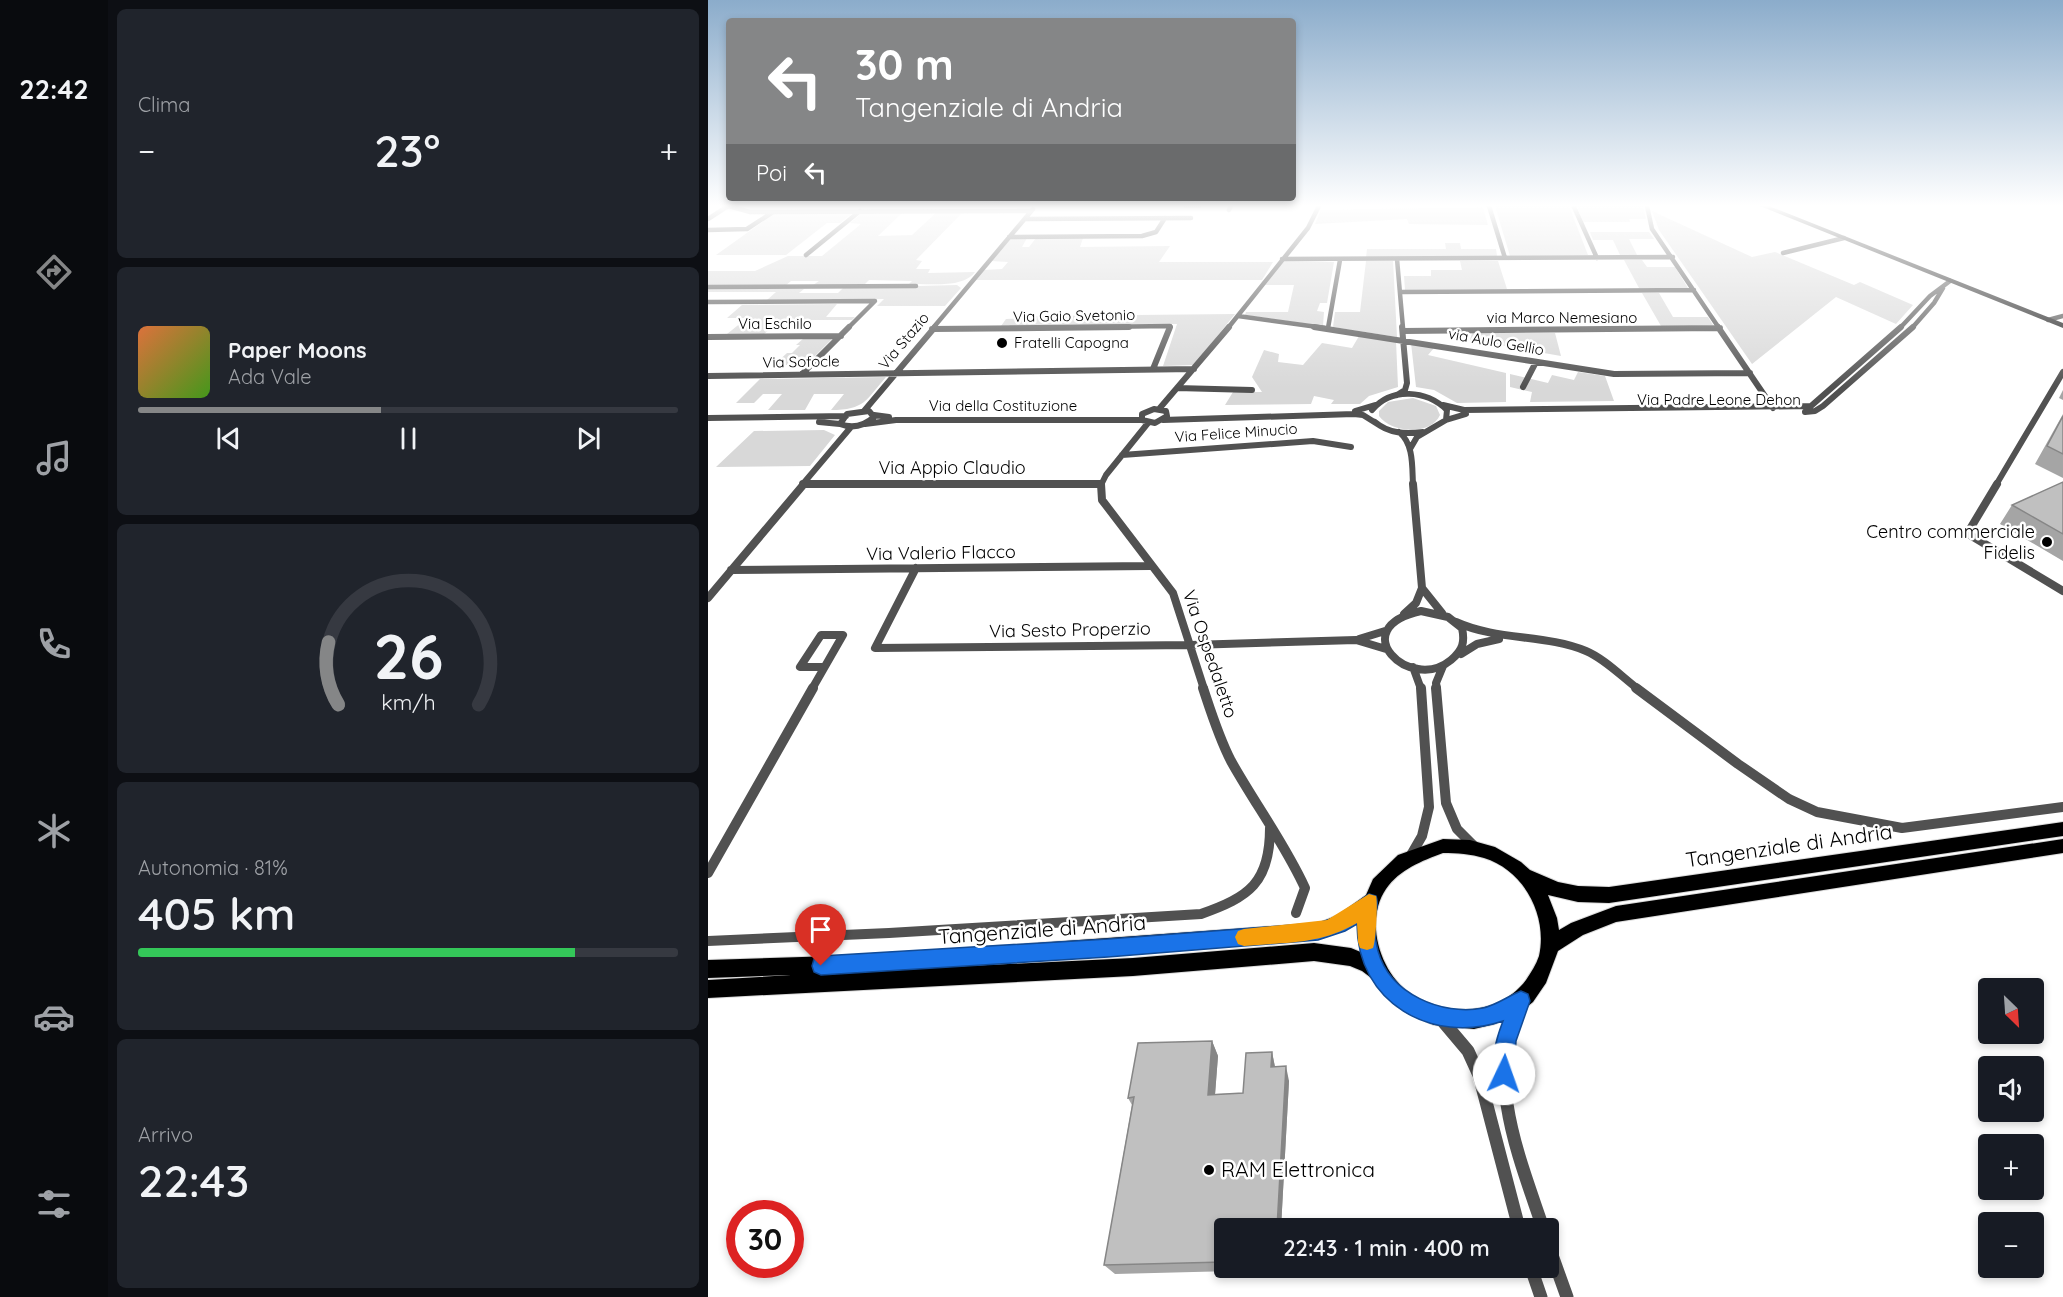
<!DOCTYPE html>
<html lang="it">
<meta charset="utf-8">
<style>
body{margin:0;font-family:Quicksand,sans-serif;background:#20242c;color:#f1f3f6;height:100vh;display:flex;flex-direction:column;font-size:22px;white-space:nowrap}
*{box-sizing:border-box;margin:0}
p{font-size:20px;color:#9ea1a6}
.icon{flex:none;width:33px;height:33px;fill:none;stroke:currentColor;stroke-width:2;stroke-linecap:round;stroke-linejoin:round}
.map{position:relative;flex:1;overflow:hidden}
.sheet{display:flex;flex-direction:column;gap:9px;padding:9px;background:#0d0f14;width:600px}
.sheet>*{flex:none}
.hud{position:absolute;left:18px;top:18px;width:570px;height:183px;border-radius:6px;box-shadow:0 3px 9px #0003;background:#858687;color:#fff;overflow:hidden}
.needle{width:39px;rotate:155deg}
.tools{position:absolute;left:1270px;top:978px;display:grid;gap:12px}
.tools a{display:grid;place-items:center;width:66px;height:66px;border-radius:6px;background:#171b24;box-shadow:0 3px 9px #0003;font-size:30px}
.speed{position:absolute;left:18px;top:1200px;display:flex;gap:12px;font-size:30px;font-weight:700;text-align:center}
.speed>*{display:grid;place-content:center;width:78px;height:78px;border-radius:50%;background:#171b24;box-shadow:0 3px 9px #0003;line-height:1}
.speed .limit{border:9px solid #d22;background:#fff;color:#111}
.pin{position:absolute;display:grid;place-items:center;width:51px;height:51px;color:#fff;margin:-62px -26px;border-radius:50% 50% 50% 0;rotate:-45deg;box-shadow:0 0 6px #0007}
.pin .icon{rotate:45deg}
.me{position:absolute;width:66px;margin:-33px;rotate:3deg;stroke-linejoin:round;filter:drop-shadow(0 0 4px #0008)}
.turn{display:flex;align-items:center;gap:21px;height:126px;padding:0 30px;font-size:27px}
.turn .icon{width:78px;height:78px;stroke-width:2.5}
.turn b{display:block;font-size:42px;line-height:51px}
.then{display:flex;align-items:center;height:57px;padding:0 30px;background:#0003;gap:12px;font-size:22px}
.big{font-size:45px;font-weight:600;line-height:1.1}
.sheet .widget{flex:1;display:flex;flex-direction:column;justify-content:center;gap:9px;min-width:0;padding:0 21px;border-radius:9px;background:#20242c}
.sheet .dial{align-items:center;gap:0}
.dial svg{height:156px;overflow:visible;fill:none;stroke:#363941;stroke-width:7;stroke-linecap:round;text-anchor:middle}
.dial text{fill:#f1f3f6;stroke:none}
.song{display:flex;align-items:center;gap:18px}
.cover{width:72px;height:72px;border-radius:9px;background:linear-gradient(135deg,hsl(20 70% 55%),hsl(100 70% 35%))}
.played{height:6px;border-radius:3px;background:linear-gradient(90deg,#858687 45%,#363941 45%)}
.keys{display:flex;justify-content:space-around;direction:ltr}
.heat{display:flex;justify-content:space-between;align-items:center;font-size:33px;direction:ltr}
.charge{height:9px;border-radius:4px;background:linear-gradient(90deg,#34c759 81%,#363941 0)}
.trip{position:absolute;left:506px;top:1218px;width:345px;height:60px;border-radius:6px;background:#171b24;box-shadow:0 3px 9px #0003;font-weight:600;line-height:60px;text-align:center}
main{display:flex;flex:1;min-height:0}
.menu{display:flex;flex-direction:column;width:108px;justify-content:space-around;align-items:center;background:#090b0e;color:#9ea1a6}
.menu .icon{width:42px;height:42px}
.menu .active{color:#858687}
.menu b{font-size:27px;color:#f1f3f6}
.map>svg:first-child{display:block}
.green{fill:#d8d8d8}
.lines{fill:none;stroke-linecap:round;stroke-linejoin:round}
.primary-casing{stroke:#dbdbdb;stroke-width:2}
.minor-far4{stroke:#515151;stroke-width:4.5}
.minor-far3{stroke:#515151;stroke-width:6}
.minor-far2{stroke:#515151;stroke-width:8}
.minor-far1{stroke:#515151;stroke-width:10}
.minor{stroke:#515151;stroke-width:13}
.secondary{fill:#1e1e1e;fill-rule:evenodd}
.primary{fill:#000;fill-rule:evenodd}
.wall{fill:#a5a5a5}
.shaded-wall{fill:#868686}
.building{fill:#c0c0c0;stroke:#868686;stroke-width:1.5}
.route{fill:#1a73e8;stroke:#114b97;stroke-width:1.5}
.slow{fill:#f59e0b}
.poi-dot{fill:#000;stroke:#fff;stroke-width:2}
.labels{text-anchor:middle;stroke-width:5;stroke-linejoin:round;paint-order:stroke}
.far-street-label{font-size:15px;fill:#000;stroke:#fff}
.far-poi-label{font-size:15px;fill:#000;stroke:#fff;text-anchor:start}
.street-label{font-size:18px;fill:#000;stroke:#fff}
.poi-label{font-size:18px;fill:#000;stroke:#fff;text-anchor:end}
.near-street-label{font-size:21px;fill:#000;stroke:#fff}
.near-poi-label{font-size:21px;fill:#000;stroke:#fff;text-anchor:start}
</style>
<main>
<nav class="menu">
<b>22:42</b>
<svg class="icon active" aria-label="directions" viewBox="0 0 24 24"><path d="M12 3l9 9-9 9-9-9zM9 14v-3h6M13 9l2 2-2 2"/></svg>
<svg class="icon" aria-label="music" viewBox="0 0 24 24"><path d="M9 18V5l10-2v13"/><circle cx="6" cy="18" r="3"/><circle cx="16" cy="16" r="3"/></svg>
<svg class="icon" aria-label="phone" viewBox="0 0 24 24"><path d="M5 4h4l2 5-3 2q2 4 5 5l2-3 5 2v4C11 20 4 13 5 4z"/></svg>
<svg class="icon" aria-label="climate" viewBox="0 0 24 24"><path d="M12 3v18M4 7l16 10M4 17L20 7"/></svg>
<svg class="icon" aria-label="car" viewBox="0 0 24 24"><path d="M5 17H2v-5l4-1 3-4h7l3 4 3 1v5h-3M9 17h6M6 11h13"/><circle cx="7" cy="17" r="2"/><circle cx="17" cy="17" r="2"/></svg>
<svg class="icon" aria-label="filters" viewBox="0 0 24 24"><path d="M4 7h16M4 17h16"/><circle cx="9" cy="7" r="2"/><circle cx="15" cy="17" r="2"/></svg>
</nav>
<section class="sheet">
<div class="widget"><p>Clima</p>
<div class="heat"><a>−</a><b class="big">23°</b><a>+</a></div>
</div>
<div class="widget">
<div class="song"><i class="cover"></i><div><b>Paper Moons</b><p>Ada Vale</p></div></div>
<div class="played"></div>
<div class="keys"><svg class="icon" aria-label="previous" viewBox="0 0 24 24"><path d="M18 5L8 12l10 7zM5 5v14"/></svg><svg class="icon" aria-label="pause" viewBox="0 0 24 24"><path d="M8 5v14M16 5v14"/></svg><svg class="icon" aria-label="next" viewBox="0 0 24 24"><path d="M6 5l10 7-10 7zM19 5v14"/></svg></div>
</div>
<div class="widget dial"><svg viewBox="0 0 100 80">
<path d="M14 69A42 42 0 1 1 86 69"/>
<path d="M14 69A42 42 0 0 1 9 37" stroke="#858687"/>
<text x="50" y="56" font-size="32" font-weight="700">26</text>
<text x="50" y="72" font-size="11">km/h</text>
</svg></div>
<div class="widget"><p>Autonomia · 81%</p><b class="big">405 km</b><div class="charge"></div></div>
<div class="widget"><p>Arrivo</p><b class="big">22:43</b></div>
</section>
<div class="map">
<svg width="1355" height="1297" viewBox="0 0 1355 1297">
<rect width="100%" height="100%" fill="#fff"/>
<!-- green -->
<path class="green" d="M787,206H861L880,255L802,256Z
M869,206H935L938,219H921L922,222H875Z
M775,207L780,225L701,224L699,219L607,224L613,210Z
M944,211L1044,257L1067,252L1146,285L1152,282L1205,305L1188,324L1128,297L1044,364L951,230Z
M255,212L208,260L214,261L208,269H222L220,273L267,272C255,289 220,283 201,284L204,281L161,280L156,285H105L111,281H83L77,286H0V271H47L80,256H114L153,224L142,223L154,213H194L170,236L204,235L228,213Z
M67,213H145L132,223H119L78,255H8Z
M882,232H941L946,239H921L929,255H912L905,240H885Z
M302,238H319L314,247H321L328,238H375L372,247L462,246L451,262H565L554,280H268L275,270L294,269L300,262L283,261Z
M737,243H752L753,249H788L789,256L658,258L659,249H738Z
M916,260H934L939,267H967L980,288H931Z
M576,261L626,262L619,303H612L609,311L616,312L615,326L537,315L538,312H580L586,285H557Z
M658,261H685L689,337L625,327L627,312H652Z
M752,261H790L799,289L697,290L696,276H723V270H754Z
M249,285L253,288L237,306H169L176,299L59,300L68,292H0V289H96L91,293H130L135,288Z
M934,293H951L965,317H1000L1005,325L953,326Z
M129,304L118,317H147L144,320H73L56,334H19L39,318H19L34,305Z
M527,314L486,365L455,366L469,324L293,326L298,319L326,318L328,316Z
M764,333H847L853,356L762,340Z
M651,336L688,341L690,387L661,396L652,404H623L626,400L606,396L603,404L517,405L525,392H554L544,377L556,350L571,354L570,362L595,365L614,343L644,348Z
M96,338H125L98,365H66L79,353H84L92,345H88Z
M703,343L726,348L720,355L798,373V402L749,403L726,390L708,387Z
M870,372L897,376L906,401L822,402L824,392L802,387V374L840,383L844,375L866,380Z
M178,377C158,400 157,410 123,410L136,394H106L97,410H60L74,394H55L46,403H28L52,379Z
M705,398L728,406L732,415C723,436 683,433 671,416V411L680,402Z
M116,430L127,435L102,466L8,467L46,431Z"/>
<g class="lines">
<defs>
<path id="primary" d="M1355,822V836L901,903L870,902L840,895L849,918L851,930L863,923L908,906L1355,839V853L908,922L875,935L850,951L838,983L825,1002L814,1011L787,1024L766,1029L726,1025L719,1022L688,1006L666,980L654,971L642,966L606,961L425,976L0,998V980L83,975L0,978V960L158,955L611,923L632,914L658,895L665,879L690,855L735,839L762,840L787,847L813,862L822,870L850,882L870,886L901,887ZM735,853C749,853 763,854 776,858C816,870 840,916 831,956C828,965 823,972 818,980C791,1016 739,1017 703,994C672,973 656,921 678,889C692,869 714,861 735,853ZM651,922V945L655,953L643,948L606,943L425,958L219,968L611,939L631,932Z"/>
</defs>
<!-- primary casing -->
<use href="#primary" class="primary-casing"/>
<!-- minor-far4 -->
<path class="minor-far4" d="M21,206L42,212L323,211
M781,206L797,258
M939,206L944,229L1011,328
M866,207L889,258
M521,210L523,206
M0,219L20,206
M317,219L483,218
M0,230L39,229L65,212
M301,237L434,236L448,232L457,218
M1075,253L1136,238
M98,255L152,211
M574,259L965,257
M689,259L695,328
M0,287L208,286
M693,292L986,290
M0,302L167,301L140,328
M530,316L617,328
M1340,320L1355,316
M225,328L325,209
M302,328L462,326L461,328
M520,328L600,228L611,206
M620,328L632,260
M1192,328L1222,296L1242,281
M1204,328L1226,303L1235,288"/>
<!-- minor-far3 -->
<path class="minor-far3" d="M606,327L906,374L1042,373
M1010,327L1065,408
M224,329L421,327
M695,331L1012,328
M0,337L133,336
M445,369L462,327
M94,374L141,327
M0,376L486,369
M815,387L828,362
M469,388L544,390
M689,395L697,390L699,383L694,327
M735,405L756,410L1103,406L1193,327
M446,409L458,411L459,416L447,423L434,420V414Z
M451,409L521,327
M664,410C684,387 718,390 739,410L738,420L709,437L702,449
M156,411L227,327
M161,411L166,417C156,426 145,429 132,424L139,414Z
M647,411L667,405
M1097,412L1107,411L1115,406L1205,327
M166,415L181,417
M0,418L138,416
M455,420L646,414L655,415L671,425
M738,420L758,414
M111,422L132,424
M667,422C681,434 698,434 715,432
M157,424L188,420H434
M691,432C706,444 704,467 705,485
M414,455L605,441L643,447
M95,484H393
M94,485L143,427
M393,485L398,475L440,423
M1288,485L1355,372"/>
<!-- minor-far2 -->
<path class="minor-far2" d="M95,484H393
M393,484L394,500L465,593L496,689
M1289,484L1262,529V535L1355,591
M208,568L167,648L483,645L648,640L678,649
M23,570L442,566
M714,588L734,613
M0,598L96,484
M713,611L740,617L754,628C757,642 755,650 743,660C702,694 635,628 713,611Z
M696,614L708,603L714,588L705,484
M748,622C790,641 837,634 878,651C897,659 914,677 930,689
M651,639L677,631
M753,654L769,644L791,639
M705,667L713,689
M104,689L135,635H113L92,667H116
M729,689L728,683L735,666"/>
<!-- minor-far1 -->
<path class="minor-far1" d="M495,688C503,712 511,738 523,761C547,804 577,844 597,888L588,913
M728,688L738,803L749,829L766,846
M928,688L1030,764L1081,799L1109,812L1194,828L1355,807
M703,855L714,836L721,807L713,688
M0,873L105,688
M0,941L181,933L493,914C541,897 562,883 562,828"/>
<!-- minor -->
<path class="minor" d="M811,1005C776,1076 812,1159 835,1228
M733,1019L760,1051L771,1075L811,1228
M840,1244L859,1297
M823,1268L833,1297"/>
<!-- secondary -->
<path class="secondary" d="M1052,206H1061L1355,323V328Z"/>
<!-- primary -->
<use href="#primary" class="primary"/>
</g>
<!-- wall -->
<path class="wall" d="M475,206H494L493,208H476Z
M1355,390V400L1351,398Z
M1355,414V478L1327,464Z
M1355,482V561L1292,524L1304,505Z
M504,1041L510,1056L507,1094L535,1093L564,1052L567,1067L581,1081L573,1228H516V1268H567L565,1270L407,1274L396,1265L424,1105L420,1098Z"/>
<!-- shaded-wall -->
<path class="shaded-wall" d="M504,1041L510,1056L506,1108L500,1095Z
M564,1052L567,1067H563Z
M578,1066L581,1081L573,1228H569Z"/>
<!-- building -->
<path class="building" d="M1355,416V454L1339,446Z
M1355,482V534L1304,505Z
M504,1041L500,1095L535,1093L538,1053L564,1052L563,1067L578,1066L569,1228H516V1262L396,1265L426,1097L420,1098L430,1043Z"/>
<!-- sky -->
<linearGradient id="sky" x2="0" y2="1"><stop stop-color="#8baccb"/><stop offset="0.53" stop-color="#fff"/><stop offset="1" stop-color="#fff" stop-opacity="0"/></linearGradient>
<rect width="1355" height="388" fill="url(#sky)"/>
<!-- route -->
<path class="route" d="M661,894L668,896C671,904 668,910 667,919C666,929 667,940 670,951C682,994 734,1016 775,1008C789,1005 800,996 813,991L820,994L822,1001L808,1041L806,1074L803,1081L796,1084L789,1081C781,1062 788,1039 795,1021C724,1045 649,1003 649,924L637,931L610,940L400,957L113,975L106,972L104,966L106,959L113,956L400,939L610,923L626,918Z"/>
<!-- slow -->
<path class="slow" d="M661,894L668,896C670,901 668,942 665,948L659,950L652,948L650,942L649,923C611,945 579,942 536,946L530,944L527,937L530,931L536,929L619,920Z"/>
<!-- markers -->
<g class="poi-dot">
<circle cx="294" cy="343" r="6"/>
<circle cx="1339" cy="542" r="6"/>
<circle cx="501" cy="1170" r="6"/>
</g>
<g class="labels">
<!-- far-street labels -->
<g class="far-street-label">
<text transform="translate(366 316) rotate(-1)" y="5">Via Gaio Svetonio</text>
<text x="854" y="323">via Marco Nemesiano</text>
<text x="67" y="329">Via Eschilo</text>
<text transform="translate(196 341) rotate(-50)" y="5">Via Stazio</text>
<text transform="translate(788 342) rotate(10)" y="5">via Aulo Gellio</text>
<text transform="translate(93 362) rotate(-1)" y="5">Via Sofocle</text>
<text x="1011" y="405">Via Padre Leone Dehon</text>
<text x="295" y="411">Via della Costituzione</text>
<text transform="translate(528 433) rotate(-4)" y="5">Via Felice Minucio</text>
</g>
<!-- far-poi labels -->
<g class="far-poi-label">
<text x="306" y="348">Fratelli Capogna</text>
</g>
<!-- street labels -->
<g class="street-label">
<text x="244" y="474">Via Appio Claudio</text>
<text transform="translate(233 553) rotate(-1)" y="6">Via Valerio Flacco</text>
<text transform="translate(362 630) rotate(-1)" y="6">Via Sesto Properzio</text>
<text transform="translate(502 654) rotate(71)" y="6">Via Ospedaletto</text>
</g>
<!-- poi labels -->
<g class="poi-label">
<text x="1327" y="538">Centro commerciale<tspan x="1327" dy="21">Fidelis</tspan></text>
</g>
<!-- near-street labels -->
<g class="near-street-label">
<text transform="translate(1081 846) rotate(-8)" y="7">Tangenziale di Andria</text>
<text transform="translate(334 930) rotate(-4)" y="7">Tangenziale di Andria</text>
</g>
<!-- near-poi labels -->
<g class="near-poi-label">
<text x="513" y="1177">RAM Elettronica</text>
</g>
</g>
</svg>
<div class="tools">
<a><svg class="needle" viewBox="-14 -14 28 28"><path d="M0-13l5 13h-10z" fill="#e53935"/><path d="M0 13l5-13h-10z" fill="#9ea1a6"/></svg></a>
<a><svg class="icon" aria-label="sound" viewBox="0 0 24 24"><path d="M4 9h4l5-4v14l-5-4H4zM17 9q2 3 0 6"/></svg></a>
<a>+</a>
<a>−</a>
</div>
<div class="speed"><div class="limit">30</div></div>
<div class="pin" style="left:113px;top:966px;background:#d93025"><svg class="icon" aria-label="arrive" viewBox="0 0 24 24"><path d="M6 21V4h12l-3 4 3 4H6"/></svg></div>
<svg class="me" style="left:796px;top:1074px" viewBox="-20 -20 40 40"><circle r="19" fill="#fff"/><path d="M0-13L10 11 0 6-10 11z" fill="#1a73e8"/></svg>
<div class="trip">22:43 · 1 min · 400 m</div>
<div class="hud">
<div class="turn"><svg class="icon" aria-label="left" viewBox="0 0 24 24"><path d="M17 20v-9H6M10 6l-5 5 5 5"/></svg><div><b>30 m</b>Tangenziale di Andria</div></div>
<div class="then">Poi<svg class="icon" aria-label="left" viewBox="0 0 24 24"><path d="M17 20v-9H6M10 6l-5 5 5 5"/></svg></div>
</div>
</div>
</main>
